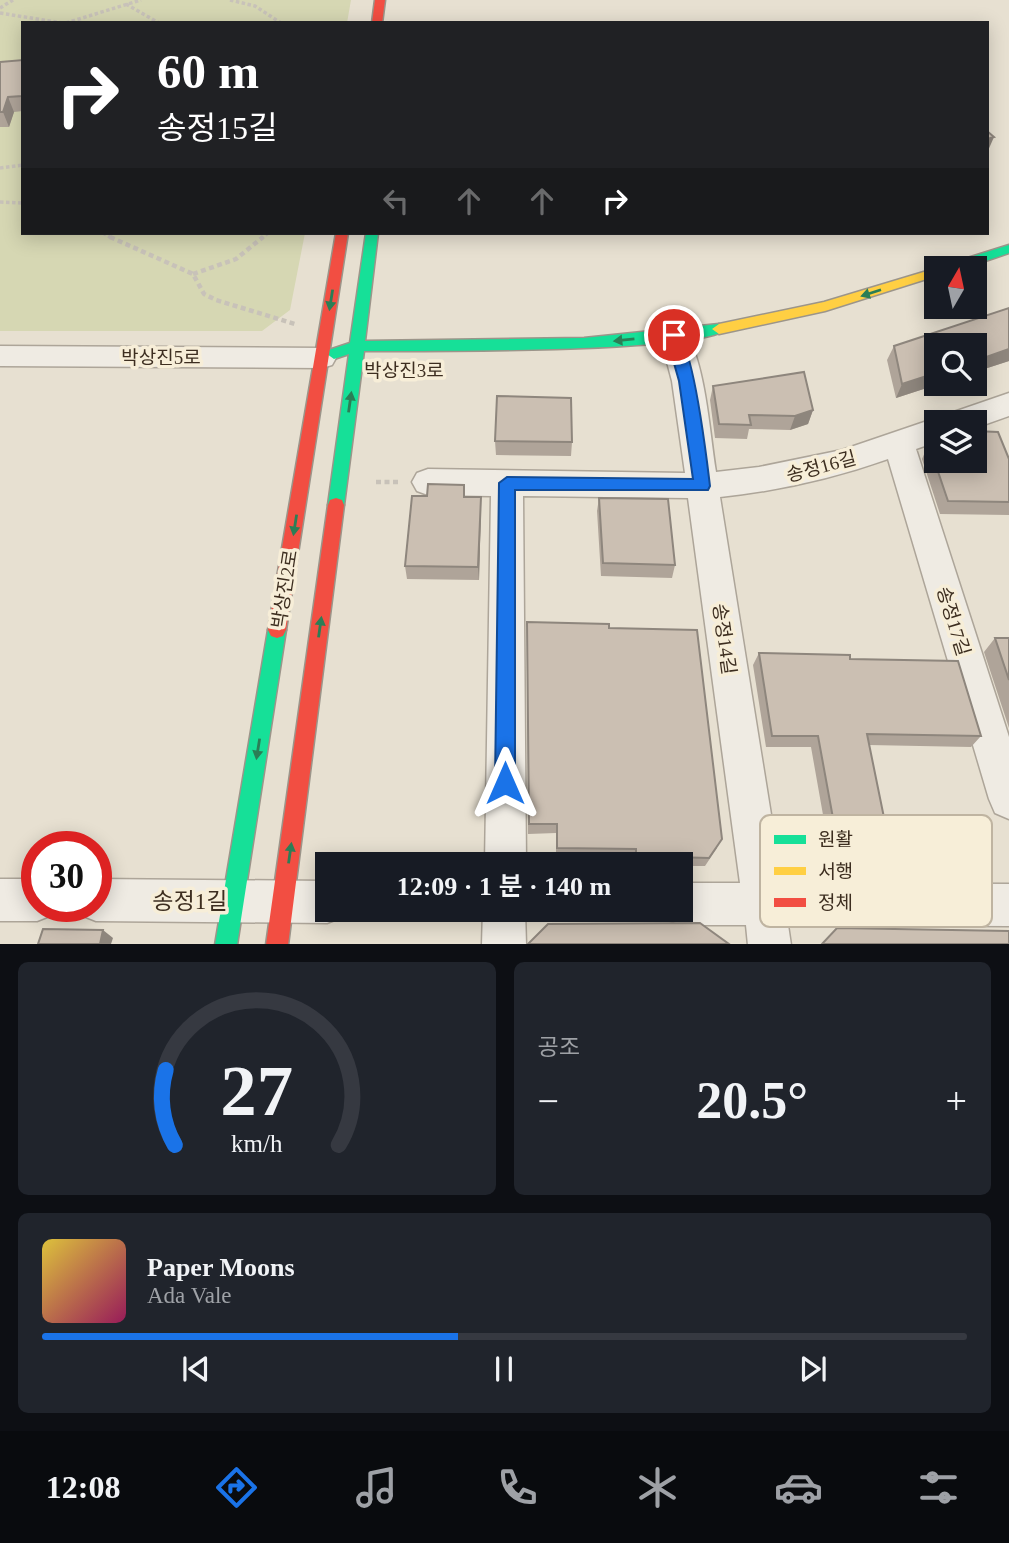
<!DOCTYPE html>
<html lang="ko">
<meta charset="utf-8">
<style>
body{margin:0;font-family:"Times New Roman","Noto Sans KR",serif;background:#20242c;color:#f1f3f6;height:100vh;display:flex;flex-direction:column;font-size:26px;white-space:nowrap}
*{box-sizing:border-box;margin:0}
p{font-size:23px;color:#9ea1a6}
.icon{flex:none;width:38px;height:38px;fill:none;stroke:currentColor;stroke-width:2;stroke-linecap:round;stroke-linejoin:round}
.map{position:relative;height:944px;overflow:hidden}
.sheet{display:flex;flex-direction:column;gap:18px;padding:18px;background:#0d0f14;flex:1}
.sheet>*{flex:none}
.top-card{position:absolute;left:21px;top:21px;width:968px;height:214px;border-radius:0px;box-shadow:0 4px 18px #0003;background:#202124;color:#fff;overflow:hidden}
.needle{width:46px;rotate:9deg}
.controls{position:absolute;left:924px;top:256px;display:grid;gap:14px}
.controls a{display:grid;place-items:center;width:63px;height:63px;border-radius:0px;background:#171b24;box-shadow:0 4px 18px #0003;font-size:35px}
.speed{position:absolute;left:21px;top:831px;display:flex;gap:14px;font-size:35px;font-weight:700;text-align:center}
.speed>*{display:grid;place-content:center;width:91px;height:91px;border-radius:50%;background:#171b24;box-shadow:0 4px 18px #0003;line-height:1}
.speed .limit{border:10px solid #d22;background:#fff;color:#111}
.pin{position:absolute;display:grid;place-items:center;width:60px;height:60px;color:#fff;margin:-30px;border:4px solid #fff;border-radius:50%;box-shadow:0 2px 7px #0007}
.me{position:absolute;width:77px;margin:-38px;rotate:0deg;stroke-linejoin:round;filter:drop-shadow(0 0 5px #0008)}
.turn{display:flex;align-items:center;gap:24px;height:147px;padding:0 21px;font-size:32px}
.turn .icon{width:91px;height:91px;stroke-width:2.5}
.turn b{display:block;font-size:49px;line-height:60px}
.lanes{display:flex;align-items:center;height:66px;padding:0 21px;background:#0003;justify-content:center;gap:35px;direction:ltr}
.lanes .off{opacity:.35}
.big{font-size:52px;font-weight:600;line-height:1.1}
.sheet .tile{flex:1;display:flex;flex-direction:column;justify-content:center;gap:10px;min-width:0;padding:0 24px;border-radius:10px;background:#20242c}
.sheet .dial{align-items:center;gap:0}
.dial svg{height:182px;overflow:visible;fill:none;stroke:#363941;stroke-width:7;stroke-linecap:round;text-anchor:middle}
.dial text{fill:#f1f3f6;stroke:none}
.song{display:flex;align-items:center;gap:21px}
.cover{width:84px;height:84px;border-radius:10px;background:linear-gradient(135deg,hsl(50 70% 55%),hsl(330 70% 35%))}
.played{height:7px;border-radius:4px;background:linear-gradient(90deg,#1a73e8 45%,#363941 45%)}
.keys{display:flex;justify-content:space-around;direction:ltr}
.heat{display:flex;justify-content:space-between;align-items:center;font-size:38px;direction:ltr}
.sheet .tiles{flex:1;display:grid;gap:18px;grid-template-columns:1fr 1fr}
.tile:last-child{grid-column:span 2}
.trip{position:absolute;left:315px;top:852px;width:378px;height:70px;border-radius:0px;background:#171b24;box-shadow:0 4px 18px #0003;font-weight:600;line-height:70px;text-align:center}
.menu{display:flex;height:112px;justify-content:space-around;align-items:center;background:#090b0e;color:#9ea1a6}
.menu .icon{width:49px;height:49px}
.menu .on{color:#1a73e8}
.menu b{font-size:32px;color:#f1f3f6}
.map>svg:first-child{display:block}
.green{fill:#d6d7b3}
.lines{fill:none;stroke-linecap:round;stroke-linejoin:round}
.street-casing{stroke:#ada599;stroke-width:3}
.fast-casing{stroke:#9c958a;stroke-width:3}
.slow-casing{stroke:#9c958a;stroke-width:3}
.jam-casing{stroke:#9c958a;stroke-width:3}
.path-far1{stroke:#c8c2b9;stroke-width:3.5;stroke-dasharray:3.5 2.5;stroke-linecap:butt}
.path{stroke:#c8c2b9;stroke-width:4.5;stroke-dasharray:5 3.5;stroke-linecap:butt}
.street{fill:#efebe3;fill-rule:evenodd}
.fast{fill:#16e098;fill-rule:evenodd}
.slow{fill:#ffcf43;fill-rule:evenodd}
.jam{fill:#f24e42;fill-rule:evenodd}
.wall{fill:#afa499}
.shaded-wall{fill:#8e867d}
.building{fill:#cbbfb2;stroke:#8e867d;stroke-width:2}
.oneway{fill:#2b7e56}
.route{fill:#1a73e8;stroke:#114b97;stroke-width:2}
.labels{text-anchor:middle;stroke-width:7;stroke-linejoin:round;paint-order:stroke}
.street-label{font-size:19px;fill:#3d2e20;stroke:#f7eed8}
.near-street-label{font-size:23px;fill:#3d2e20;stroke:#f7eed8}
.key{fill:#f7eed8;stroke:#bfb4a1;stroke-width:2}
.key-label{font-size:19px;fill:#3d2e20}
</style>
<div class="map">
<svg width="1009" height="945" viewBox="0 0 1009 945">
<rect width="100%" height="100%" fill="#e7e0d1"/>
<!-- green -->
<path class="green" d="M0,0H351L347,23H23V233H305L290,310L262,331H0Z"/>
<g class="lines">
<defs>
<path id="street" d="M674,325L684,328C706,366 709,428 716,472L759,467L842,450L936,418L944,421L948,414L1009,393V416L975,428V422H936V442L916,449L1009,737V819L995,813L989,799L888,459C834,478 778,491 720,497L782,883L1009,884V926L788,925L791,945H748L746,925H681L666,919L662,910H681V883H740L688,498L523,496L526,864H485L491,496L428,495L417,491L412,482L417,473L428,469L685,473L672,381L660,335L664,328Z
M0,346L322,348L332,351L336,358L332,365L322,368L0,366Z
M0,879H37V906H55L52,915L37,921H0Z
M96,879L327,881V910H345L342,917L327,923L96,921L81,915L78,906H96Z
M483,910H525L526,945H482Z"/>
<path id="fast" d="M366,233H378L365,341L584,338L719,324L726,329C705,353 412,351 364,351L344,505L342,510H330L328,505L349,354L334,359L327,354L329,350L350,343Z
M1009,245V253L965,268H944L945,265Z
M277,622L283,624L286,630L237,945H215L268,630L271,624Z"/>
<path id="slow" d="M937,268L936,276L825,311L719,334L712,329L719,324L824,302Z"/>
<path id="jam" d="M375,0H385L382,23H372Z
M336,233H348L286,630L283,636L277,638L271,636L268,630Z
M336,498L342,500L344,505L288,945H266L328,505L330,500Z"/>
</defs>
<!-- street casing -->
<use href="#street" class="street-casing"/>
<!-- fast casing -->
<use href="#fast" class="fast-casing"/>
<!-- slow casing -->
<use href="#slow" class="slow-casing"/>
<!-- jam casing -->
<use href="#jam" class="jam-casing"/>
<!-- path-far1 -->
<path class="path-far1" d="M230,0L255,6L281,23
M126,4L159,23
M0,8L13,0
M0,13L62,23
M66,23L141,0
M0,168L23,165
M0,202L23,203
M103,233L113,239
M261,239L268,233"/>
<!-- path -->
<path class="path" d="M110,237L193,274L204,294L216,300L295,324
M193,274L236,259L263,237
M376,482H399"/>
<!-- street -->
<use href="#street" class="street"/>
<!-- fast -->
<use href="#fast" class="fast"/>
<!-- slow -->
<use href="#slow" class="slow"/>
<!-- jam -->
<use href="#jam" class="jam"/>
</g>
<!-- wall -->
<path class="wall" d="M23,60V111L14,112L9,127H0V62Z
M1009,308V361L975,372V345H936V383H942L896,398L887,360L894,346Z
M713,386L813,410L808,424L790,430L749,429L747,439L715,438L710,400Z
M933,434L1009,459V515L940,514L922,459Z
M495,441L572,442L571,456L496,455Z
M464,485V497H481L479,580L407,579L405,566L427,496Z
M599,498L675,565L672,578L601,576L597,511Z
M527,622L609,628L717,848L705,866H681V864H633V858H556V833L528,834Z
M995,638H1009V728L984,652Z
M759,653L850,659L981,736L971,747L869,745L891,852L882,861L831,860L811,747H766L753,665Z"/>
<!-- shaded-wall -->
<path class="shaded-wall" d="M8,97L14,112L9,127L3,112Z
M994,137L987,153V139Z
M1009,349V361L975,372V361Z
M936,373V383H942L896,398L902,384Z
M813,410L808,424L790,430L795,416Z
M481,497V511L479,580L478,567Z
M103,930L113,938L111,944H100Z"/>
<!-- building -->
<path class="building" d="M23,60L22,96L8,97L3,112H0V62Z
M987,131L994,137L987,139Z
M1009,308V349L975,361V345H936V373L902,384L894,346Z
M804,372L813,410L795,416L749,415L751,425L719,424L713,386Z
M497,396L571,398L572,442L495,441Z
M975,431L998,432L1009,459V502L948,501L929,445L933,434L936,433V460H975Z
M428,484L464,485V497H481L478,567L405,566L412,496H427Z
M599,498L668,499L675,565L603,563Z
M527,622L609,624V628L697,630L722,839L709,858L636,856V849L557,848V824H529Z
M995,638H1009V680Z
M759,653L850,655V659L958,661L981,736L867,734L891,852L839,851L818,736H772Z
M700,923L729,944H528L548,924Z
M837,928L1009,931V944H822Z
M43,929L103,930L100,944H38Z"/>
<!-- one-way arrows -->
<defs><path id="oneway-solid" d="M-6-.8H1V-3.2L6.5 0L1 3.2V.8H-6Z" transform="scale(1.75)"/></defs>
<g class="oneway">
<use href="#oneway-solid" transform="translate(871 293) rotate(162)"/>
<use href="#oneway-solid" transform="translate(331 300) rotate(99)"/>
<use href="#oneway-solid" transform="translate(624 340) rotate(174)"/>
<use href="#oneway-solid" transform="translate(350 402) rotate(-82)"/>
<use href="#oneway-solid" transform="translate(295 525) rotate(99)"/>
<use href="#oneway-solid" transform="translate(320 627) rotate(-82)"/>
<use href="#oneway-solid" transform="translate(258 749) rotate(99)"/>
<use href="#oneway-solid" transform="translate(290 853) rotate(-82)"/>
</g>
<!-- route -->
<path class="route" d="M674,330C693,336 707,462 710,486L708,490H515V783L512,790L505,792L498,790L495,783L499,483L507,477L693,479L679,381L666,335Z"/>
<g class="labels">
<!-- street labels -->
<g class="street-label">
<text x="161" y="364">박상진5로</text>
<text x="404" y="377">박상진3로</text>
<text transform="translate(821 466) rotate(-15)" y="7">송정16길</text>
<text transform="translate(284 589) rotate(-81)" y="7">박상진2로</text>
<text transform="translate(954 621) rotate(73)" y="7">송정17길</text>
<text transform="translate(725 639) rotate(82)" y="7">송정14길</text>
</g>
<!-- near-street labels -->
<g class="near-street-label">
<text x="190" y="909">송정1길</text>
</g>
</g>
<!-- legend -->
<rect x="760" y="815" width="232" height="112" rx="10" class="key"/>
<rect x="774" y="835" width="32" height="9" fill="#16e098"/>
<rect x="774" y="867" width="32" height="8" fill="#ffcf43"/>
<rect x="774" y="898" width="32" height="9" fill="#f24e42"/>
<g class="key-label">
<text x="818" y="846">원활</text>
<text x="818" y="878">서행</text>
<text x="818" y="909">정체</text>
</g>
</svg>
<div class="controls">
<a><svg class="needle" viewBox="-14 -14 28 28"><path d="M0-13l5 13h-10z" fill="#e53935"/><path d="M0 13l5-13h-10z" fill="#9ea1a6"/></svg></a>
<a><svg class="icon" aria-label="search" viewBox="0 0 24 24"><circle cx="10" cy="10" r="6"/><path d="M15 15l6 6"/></svg></a>
<a><svg class="icon" aria-label="layers" viewBox="0 0 24 24"><path d="M12 4l9 5-9 5-9-5zM3 14l9 5 9-5"/></svg></a>
</div>
<div class="speed"><div class="limit">30</div></div>
<div class="pin" style="left:674px;top:335px;background:#d93025"><svg class="icon" aria-label="arrive" viewBox="0 0 24 24"><path d="M6 21V4h12l-3 4 3 4H6"/></svg></div>
<svg class="me" style="left:505px;top:783px" viewBox="-20 -20 40 40"><path d="M0-17L14 15 0 8-14 15z" fill="#1a73e8" stroke="#fff" stroke-width="4"/></svg>
<div class="trip">12:09 · 1 분 · 140 m</div>
<div class="top-card">
<div class="turn"><svg class="icon" aria-label="right" viewBox="0 0 24 24"><path d="M7 20v-9h11M14 6l5 5-5 5"/></svg><div><b>60 m</b>송정15길</div></div>
<div class="lanes"><svg class="icon off" aria-label="left" viewBox="0 0 24 24"><path d="M17 20v-9H6M10 6l-5 5 5 5"/></svg><svg class="icon off" aria-label="ahead" viewBox="0 0 24 24"><path d="M12 20V5M6 11l6-6 6 6"/></svg><svg class="icon off" aria-label="ahead" viewBox="0 0 24 24"><path d="M12 20V5M6 11l6-6 6 6"/></svg><svg class="icon" aria-label="right" viewBox="0 0 24 24"><path d="M7 20v-9h11M14 6l5 5-5 5"/></svg></div>
</div>
</div>
<section class="sheet">
<div class="tiles">
<div class="tile dial"><svg viewBox="0 0 100 80">
<path d="M14 69A42 42 0 1 1 86 69"/>
<path d="M14 69A42 42 0 0 1 10 36" stroke="#1a73e8"/>
<text x="50" y="56" font-size="32" font-weight="700">27</text>
<text x="50" y="72" font-size="11">km/h</text>
</svg></div>
<div class="tile"><p>공조</p>
<div class="heat"><a>−</a><b class="big">20.5°</b><a>+</a></div>
</div>
<div class="tile">
<div class="song"><i class="cover"></i><div><b>Paper Moons</b><p>Ada Vale</p></div></div>
<div class="played"></div>
<div class="keys"><svg class="icon" aria-label="previous" viewBox="0 0 24 24"><path d="M18 5L8 12l10 7zM5 5v14"/></svg><svg class="icon" aria-label="pause" viewBox="0 0 24 24"><path d="M8 5v14M16 5v14"/></svg><svg class="icon" aria-label="next" viewBox="0 0 24 24"><path d="M6 5l10 7-10 7zM19 5v14"/></svg></div>
</div>
</div>
</section>
<nav class="menu">
<b>12:08</b>
<svg class="icon on" aria-label="directions" viewBox="0 0 24 24"><path d="M12 3l9 9-9 9-9-9zM9 14v-3h6M13 9l2 2-2 2"/></svg>
<svg class="icon" aria-label="music" viewBox="0 0 24 24"><path d="M9 18V5l10-2v13"/><circle cx="6" cy="18" r="3"/><circle cx="16" cy="16" r="3"/></svg>
<svg class="icon" aria-label="phone" viewBox="0 0 24 24"><path d="M5 4h4l2 5-3 2q2 4 5 5l2-3 5 2v4C11 20 4 13 5 4z"/></svg>
<svg class="icon" aria-label="climate" viewBox="0 0 24 24"><path d="M12 3v18M4 7l16 10M4 17L20 7"/></svg>
<svg class="icon" aria-label="car" viewBox="0 0 24 24"><path d="M5 17H2v-5l4-1 3-4h7l3 4 3 1v5h-3M9 17h6M6 11h13"/><circle cx="7" cy="17" r="2"/><circle cx="17" cy="17" r="2"/></svg>
<svg class="icon" aria-label="filters" viewBox="0 0 24 24"><path d="M4 7h16M4 17h16"/><circle cx="9" cy="7" r="2"/><circle cx="15" cy="17" r="2"/></svg>
</nav>
